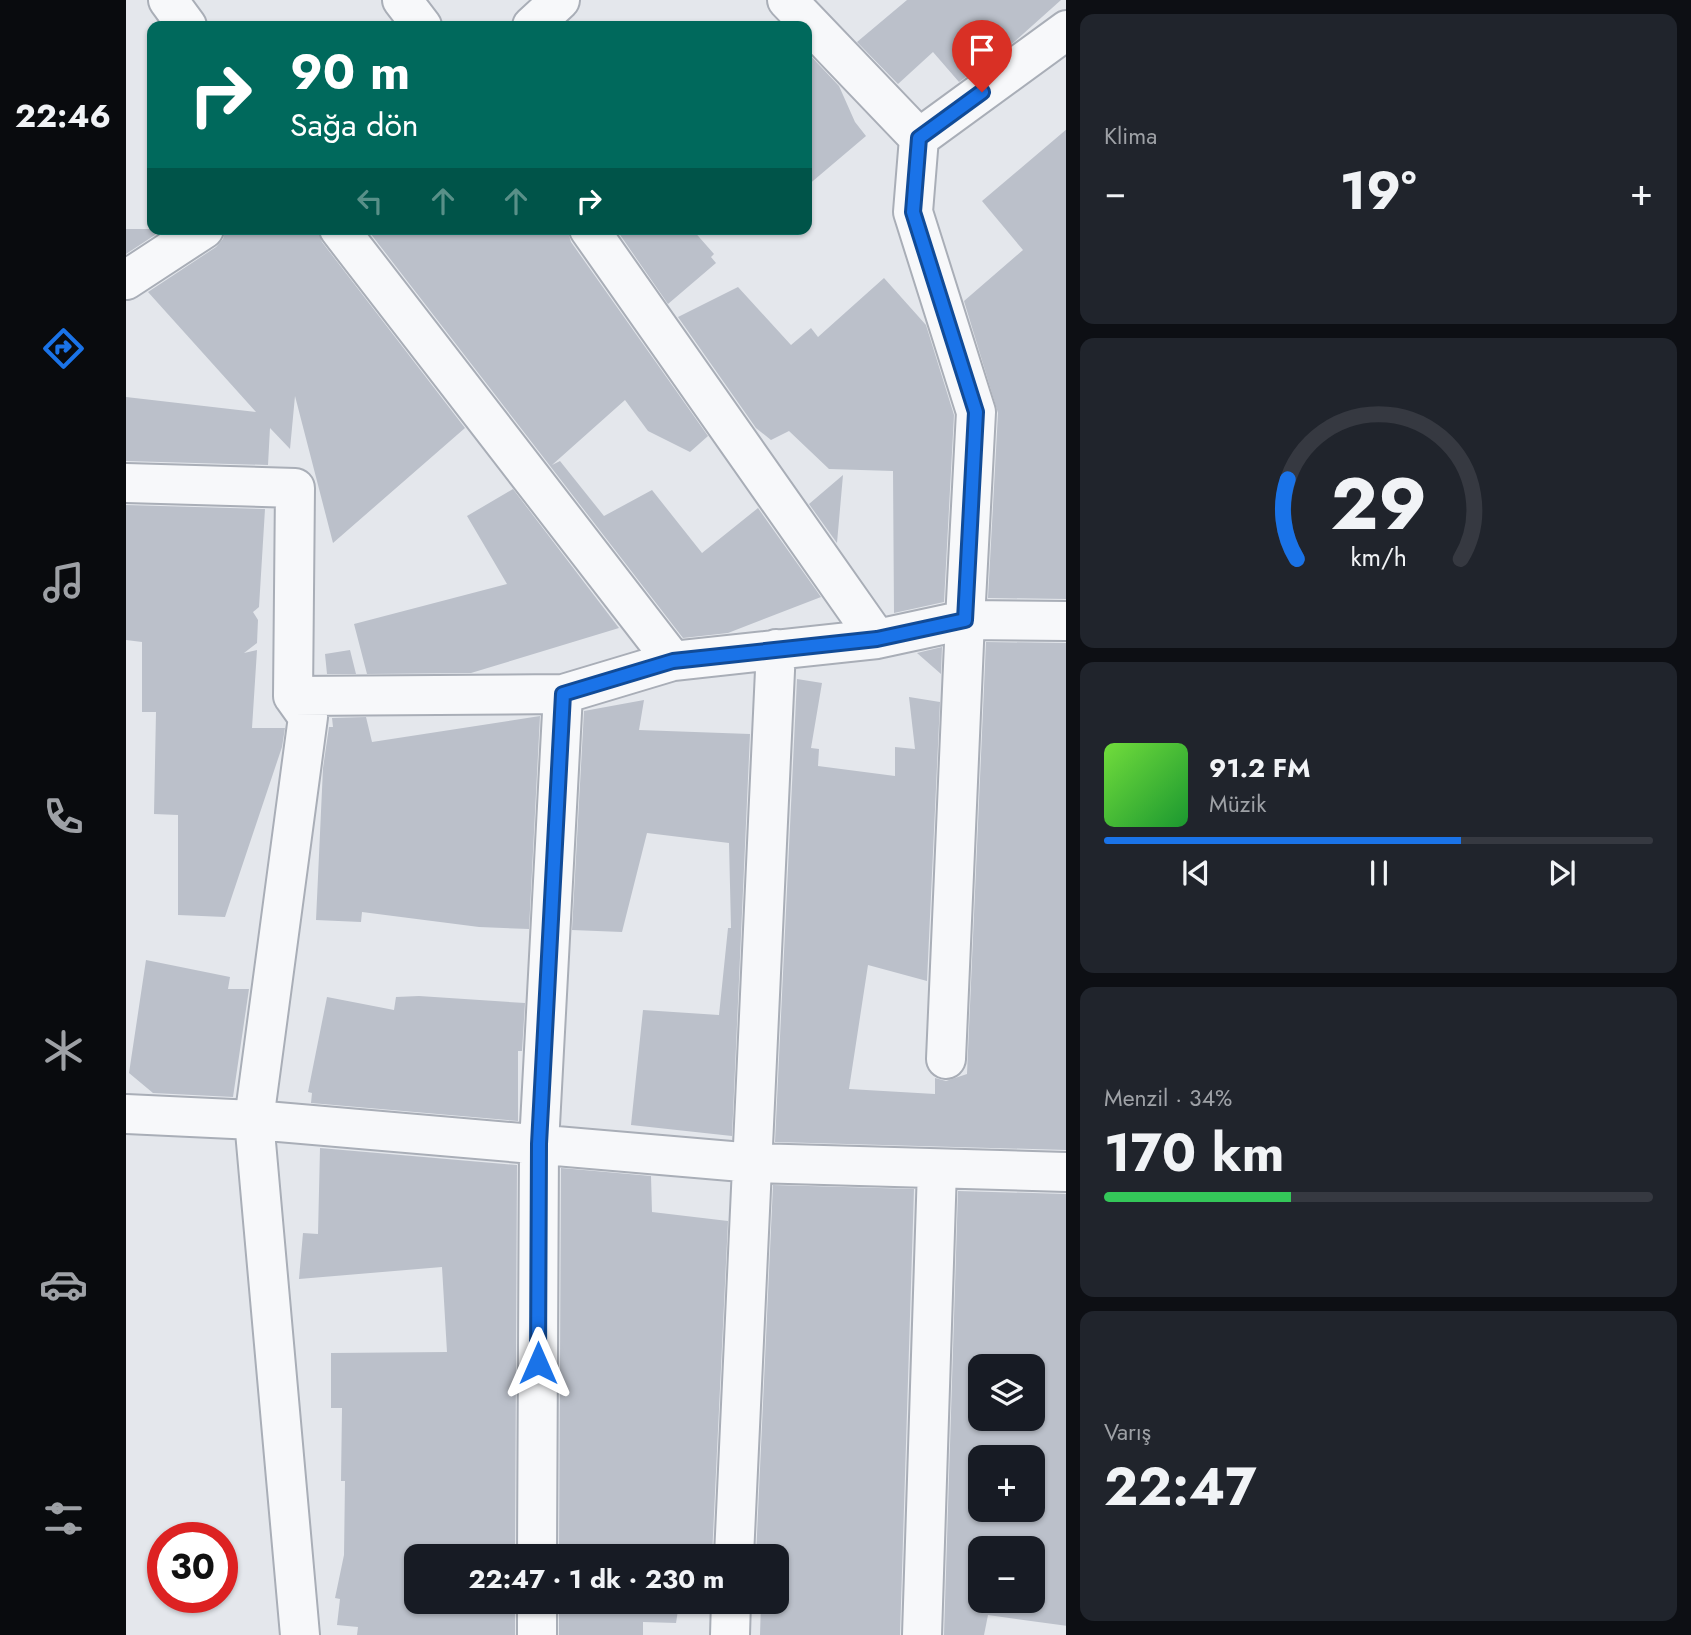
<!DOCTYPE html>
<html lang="tr">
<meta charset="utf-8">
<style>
body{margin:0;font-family:Jost,sans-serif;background:#20242c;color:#f1f3f6;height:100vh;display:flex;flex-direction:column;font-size:26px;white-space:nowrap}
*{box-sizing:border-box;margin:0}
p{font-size:23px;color:#9ea1a6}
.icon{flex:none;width:38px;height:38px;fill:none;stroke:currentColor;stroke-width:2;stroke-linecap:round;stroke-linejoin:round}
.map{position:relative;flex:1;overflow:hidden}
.side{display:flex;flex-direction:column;gap:14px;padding:14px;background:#0d0f14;width:625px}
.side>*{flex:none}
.guide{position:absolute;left:21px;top:21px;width:665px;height:214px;border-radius:14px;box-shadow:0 2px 5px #0004;background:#00695c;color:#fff;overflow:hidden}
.controls{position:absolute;left:842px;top:1354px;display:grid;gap:14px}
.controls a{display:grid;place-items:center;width:77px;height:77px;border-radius:14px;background:#171b24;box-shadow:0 2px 5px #0004;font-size:35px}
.speed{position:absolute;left:21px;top:1522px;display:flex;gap:14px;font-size:35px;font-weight:700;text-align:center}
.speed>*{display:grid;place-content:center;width:91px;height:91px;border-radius:50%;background:#171b24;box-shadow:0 2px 5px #0004;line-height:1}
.speed .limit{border:10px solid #d22;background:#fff;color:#111}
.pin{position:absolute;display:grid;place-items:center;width:60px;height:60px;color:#fff;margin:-72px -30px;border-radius:50% 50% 50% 0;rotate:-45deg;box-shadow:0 0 7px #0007}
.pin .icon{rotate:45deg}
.me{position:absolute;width:77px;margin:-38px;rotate:0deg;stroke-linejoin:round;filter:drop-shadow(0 0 5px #0008)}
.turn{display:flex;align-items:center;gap:24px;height:147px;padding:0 28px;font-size:32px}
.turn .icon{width:91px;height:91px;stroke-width:2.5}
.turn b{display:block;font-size:49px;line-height:60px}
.lanes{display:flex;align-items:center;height:66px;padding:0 28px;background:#0003;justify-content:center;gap:35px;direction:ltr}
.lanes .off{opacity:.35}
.big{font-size:52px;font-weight:700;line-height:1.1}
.side .widget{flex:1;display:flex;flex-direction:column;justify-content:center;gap:10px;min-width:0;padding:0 24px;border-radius:14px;background:#20242c}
.side .dial{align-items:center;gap:0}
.dial svg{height:182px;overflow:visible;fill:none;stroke:#363941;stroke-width:7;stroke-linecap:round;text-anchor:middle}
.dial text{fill:#f1f3f6;stroke:none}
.song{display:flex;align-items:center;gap:21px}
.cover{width:84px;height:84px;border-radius:10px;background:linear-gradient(135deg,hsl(100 70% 55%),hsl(130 70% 35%))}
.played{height:7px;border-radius:4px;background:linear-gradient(90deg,#1a73e8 65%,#363941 65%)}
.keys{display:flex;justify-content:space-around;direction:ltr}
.heat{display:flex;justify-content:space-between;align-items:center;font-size:38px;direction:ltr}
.charge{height:10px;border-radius:5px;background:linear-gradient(90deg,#34c759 34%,#363941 0)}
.trip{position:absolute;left:278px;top:1544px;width:385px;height:70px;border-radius:14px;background:#171b24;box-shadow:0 2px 5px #0004;font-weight:700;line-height:70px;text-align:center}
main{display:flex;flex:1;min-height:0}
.dock{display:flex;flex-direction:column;width:126px;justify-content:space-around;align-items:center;background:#090b0e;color:#9ea1a6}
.dock .icon{width:49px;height:49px}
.dock .selected{color:#1a73e8}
.dock b{font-size:32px;color:#f1f3f6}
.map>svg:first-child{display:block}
.building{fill:#bbc0ca;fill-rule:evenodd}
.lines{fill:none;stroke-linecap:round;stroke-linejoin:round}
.minor-casing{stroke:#a9aeb7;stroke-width:42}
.minor{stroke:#f7f8fa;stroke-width:38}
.route-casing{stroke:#114b97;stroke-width:18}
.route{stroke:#1a73e8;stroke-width:12}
</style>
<main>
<nav class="dock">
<b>22:46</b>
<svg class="icon selected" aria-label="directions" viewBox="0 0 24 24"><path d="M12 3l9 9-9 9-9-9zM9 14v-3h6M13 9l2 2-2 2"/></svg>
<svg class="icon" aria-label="music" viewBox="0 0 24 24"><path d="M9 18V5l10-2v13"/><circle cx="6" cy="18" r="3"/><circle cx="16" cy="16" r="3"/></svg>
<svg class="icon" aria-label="phone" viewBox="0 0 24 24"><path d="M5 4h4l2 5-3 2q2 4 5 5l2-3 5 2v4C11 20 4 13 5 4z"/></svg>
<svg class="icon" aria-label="climate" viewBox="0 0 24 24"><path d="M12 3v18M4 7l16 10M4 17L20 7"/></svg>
<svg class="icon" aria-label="car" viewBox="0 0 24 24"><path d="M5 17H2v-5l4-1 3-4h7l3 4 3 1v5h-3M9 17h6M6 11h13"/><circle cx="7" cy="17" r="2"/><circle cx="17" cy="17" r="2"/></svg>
<svg class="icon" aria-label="filters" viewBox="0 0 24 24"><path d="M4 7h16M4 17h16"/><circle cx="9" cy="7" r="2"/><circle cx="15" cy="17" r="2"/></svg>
</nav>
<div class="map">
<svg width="941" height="1635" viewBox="0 0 941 1635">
<rect width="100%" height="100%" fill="#e4e7ec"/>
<!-- building -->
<path class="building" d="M781,0H935L888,42L833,82L807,52L772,84L731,42Z
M681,52L713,86L729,122L740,136L681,186Z
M941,129V599L862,598L872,413L838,301L897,250L856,201Z
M0,229H38L0,254Z
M100,229H192L196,242L339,428L207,543L169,396L164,449L144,428L142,465L0,461V397L130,412L22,292L90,247L97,239Z
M241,229H441L445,242L582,436L564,452L522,431L499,400L426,465L434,461L478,516L526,490L576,553L632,508L695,597L602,633L557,638Z
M490,229H566L588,254L585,257L590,263L542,304Z
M758,278L800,325L828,415L818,602L768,613L767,471L703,469L663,431L645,440L630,428L552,317L612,287L665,345L685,328L692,337Z
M717,475L711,543L683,504Z
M387,489L493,628L345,673L241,674L228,624L381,584L341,516Z
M0,505L139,509L133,607L127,612L132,620L131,643L118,653L131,650L126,728H159L156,747L99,917L52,915V815L28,814L30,712H16V642L0,640Z
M860,642L941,643V1150L649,1142L671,679L696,683L685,748L693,749L692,766L769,776V747L789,749L783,697L814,702L801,981L742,965L723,1089L809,1094V1078L820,1081L841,1074Z
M816,647L815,674L791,653Z
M224,650L230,674H201L199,654Z
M518,700L513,730L624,734L606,1136L505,1125L517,1010L593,1015L602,928H605L603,843L521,833L496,932L446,930L458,711Z
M414,716L403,929L353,927L236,912L235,922L190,920L197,768L203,727H207L206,718L240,717L246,742Z
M20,960L104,977L102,989H123L107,1097L27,1093L3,1073Z
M293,996L399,1003L396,1051H392V1121L185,1103L186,1093L182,1092L201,997L268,1010L270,997Z
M194,1148L391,1165L389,1556H290V1601H389V1635H231L232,1627L211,1625L214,1599L209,1598L218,1555L219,1481H215L216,1408H205V1353L321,1352L316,1267L173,1279L177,1233L192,1234Z
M435,1168L525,1176L526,1212L602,1221L586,1556H433Z
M647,1185L788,1189L774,1635H634L635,1603L627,1601H651V1556H630Z
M832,1191L941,1194V1626L862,1615L858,1635H818ZM854,1367H906V1419H854ZM854,1458H906V1510H854ZM854,1549H906V1601H854Z
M433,1601H583V1604H553L550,1623L517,1622V1635H433Z"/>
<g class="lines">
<defs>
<path id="minor" d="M42,0L61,26
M276,0L296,26
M661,0L793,138
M406,26L434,0
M213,229L547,661
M463,229L751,639
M0,280L78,229
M0,483L169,488L167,696L182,717L128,1120L174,1635
M167,696L437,694L547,661L751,639L839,620L850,412L787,212L793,138L941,30
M820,1059L839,620L941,621
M0,1114L128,1120L628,1163L941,1172
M411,1556L413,1144L437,694
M608,1556L650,649
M411,1635V1601
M604,1635L605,1601
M796,1635L811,1169"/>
</defs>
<!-- minor casing -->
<use href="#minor" class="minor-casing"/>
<!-- minor -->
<use href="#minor" class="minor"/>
</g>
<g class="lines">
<defs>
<path id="route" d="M412,1363L413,1144L437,694L547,661L751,639L839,620L850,412L787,212L793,138L856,92"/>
</defs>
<!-- route casing -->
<use href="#route" class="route-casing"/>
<!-- route -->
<use href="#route" class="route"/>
</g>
</svg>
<div class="controls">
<a><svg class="icon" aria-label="layers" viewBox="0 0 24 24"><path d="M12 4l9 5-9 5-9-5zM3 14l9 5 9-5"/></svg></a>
<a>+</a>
<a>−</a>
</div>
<div class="speed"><div class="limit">30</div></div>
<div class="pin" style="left:856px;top:92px;background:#d93025"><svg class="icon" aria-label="arrive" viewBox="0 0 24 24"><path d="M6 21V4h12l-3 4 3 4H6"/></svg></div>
<svg class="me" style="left:412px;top:1363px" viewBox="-20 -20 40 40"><path d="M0-17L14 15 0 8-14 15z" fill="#1a73e8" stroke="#fff" stroke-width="4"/></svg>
<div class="trip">22:47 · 1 dk · 230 m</div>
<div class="guide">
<div class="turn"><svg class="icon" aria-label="right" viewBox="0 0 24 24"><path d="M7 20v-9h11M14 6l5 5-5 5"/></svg><div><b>90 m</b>Sağa dön</div></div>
<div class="lanes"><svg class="icon off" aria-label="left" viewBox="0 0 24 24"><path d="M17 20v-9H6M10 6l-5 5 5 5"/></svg><svg class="icon off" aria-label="ahead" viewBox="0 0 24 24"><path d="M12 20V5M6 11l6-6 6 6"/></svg><svg class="icon off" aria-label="ahead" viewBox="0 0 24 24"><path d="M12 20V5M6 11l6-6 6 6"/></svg><svg class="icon" aria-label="right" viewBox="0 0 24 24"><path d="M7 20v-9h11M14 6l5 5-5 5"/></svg></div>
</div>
</div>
<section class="side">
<div class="widget"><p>Klima</p>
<div class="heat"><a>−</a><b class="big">19°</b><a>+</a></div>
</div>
<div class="widget dial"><svg viewBox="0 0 100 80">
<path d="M14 69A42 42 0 1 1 86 69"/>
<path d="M14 69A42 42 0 0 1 10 34" stroke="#1a73e8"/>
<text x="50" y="56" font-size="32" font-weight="700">29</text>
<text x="50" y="72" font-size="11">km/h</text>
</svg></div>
<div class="widget">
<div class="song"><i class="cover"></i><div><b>91.2 FM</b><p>Müzik</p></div></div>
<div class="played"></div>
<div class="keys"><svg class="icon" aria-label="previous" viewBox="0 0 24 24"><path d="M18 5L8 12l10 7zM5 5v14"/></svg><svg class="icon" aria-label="pause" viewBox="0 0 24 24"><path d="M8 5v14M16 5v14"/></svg><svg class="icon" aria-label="next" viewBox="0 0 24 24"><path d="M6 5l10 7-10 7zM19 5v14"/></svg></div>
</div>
<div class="widget"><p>Menzil · 34%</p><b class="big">170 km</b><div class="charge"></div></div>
<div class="widget"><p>Varış</p><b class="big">22:47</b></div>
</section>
</main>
